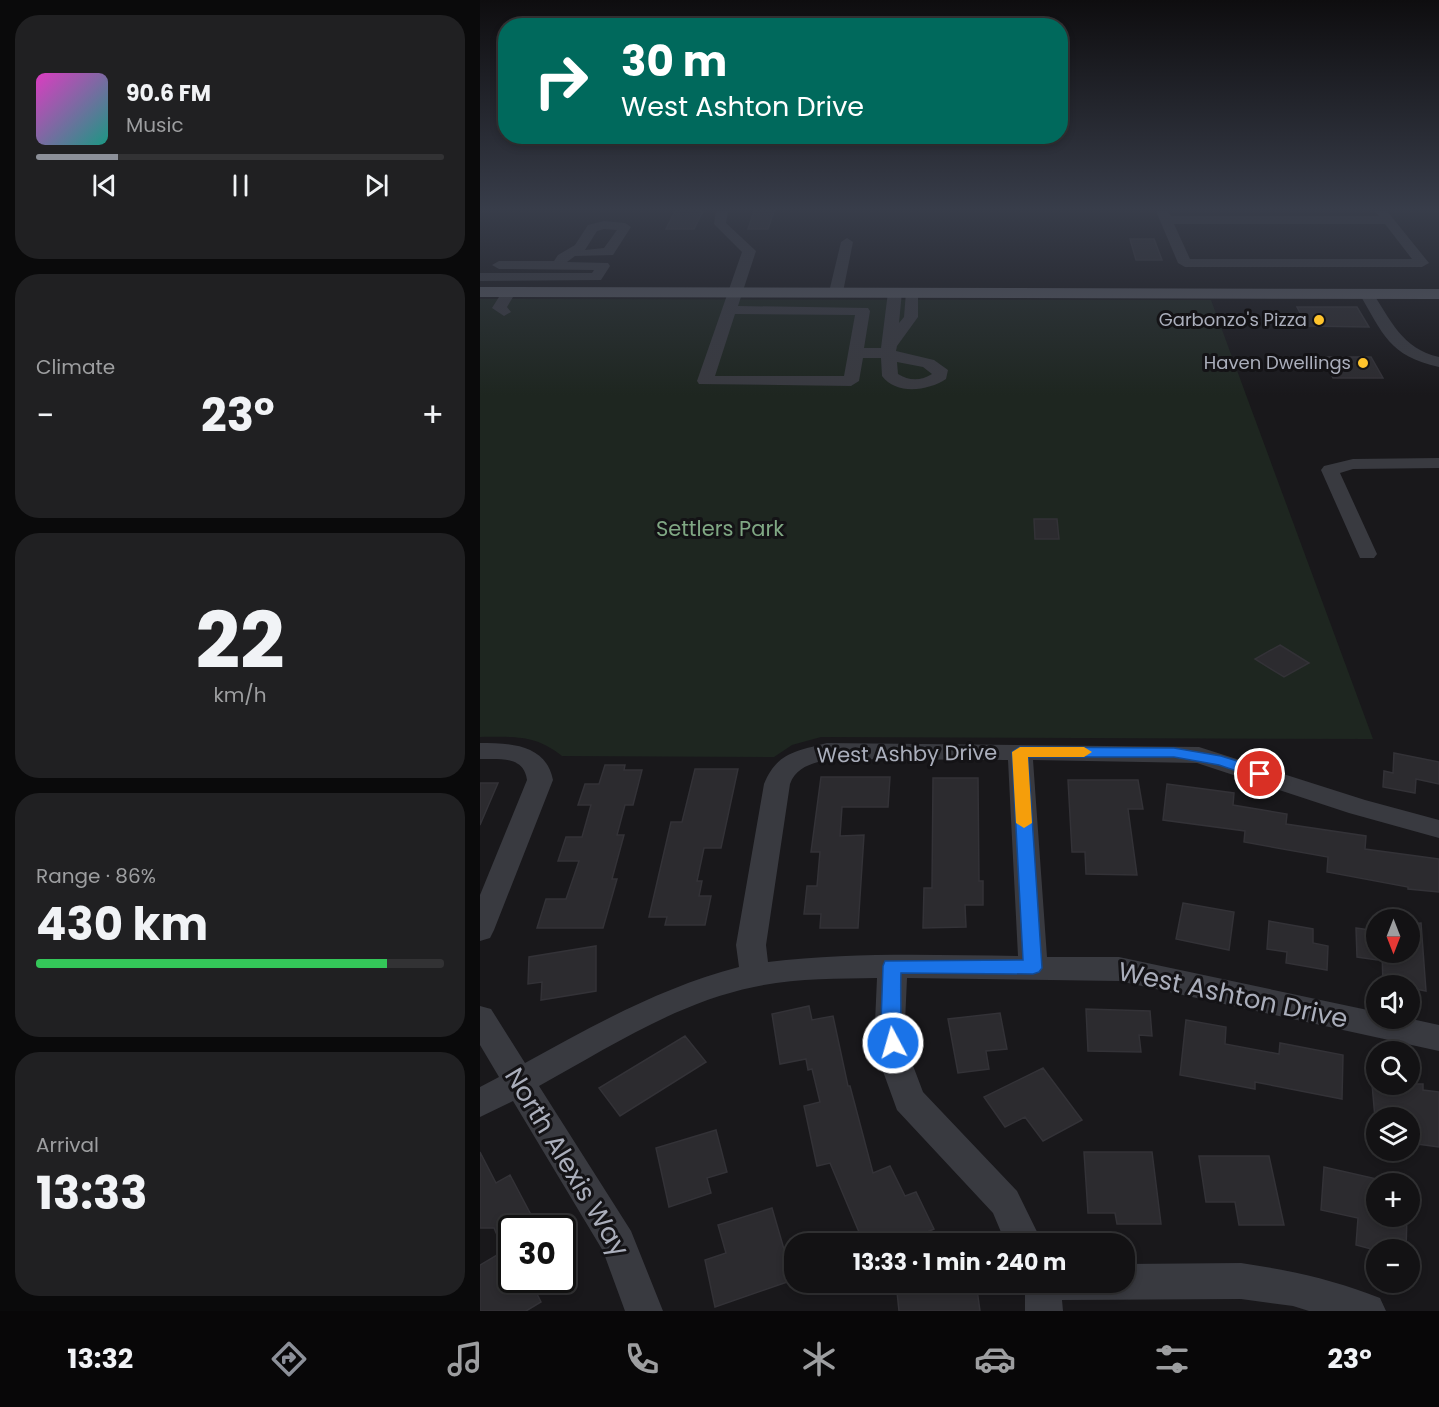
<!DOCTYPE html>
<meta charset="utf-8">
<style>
body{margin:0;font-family:Poppins,sans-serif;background:#202022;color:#f1f3f6;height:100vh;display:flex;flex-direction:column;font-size:22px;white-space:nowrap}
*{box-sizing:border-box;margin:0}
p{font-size:20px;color:#9d9ea0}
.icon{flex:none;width:33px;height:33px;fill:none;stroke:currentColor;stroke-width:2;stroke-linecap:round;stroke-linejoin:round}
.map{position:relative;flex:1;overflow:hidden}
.drawer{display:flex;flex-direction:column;gap:15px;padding:15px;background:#0a0a0b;width:480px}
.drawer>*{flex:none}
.banner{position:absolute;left:18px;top:18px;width:570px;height:126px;border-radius:24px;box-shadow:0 3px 9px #0003,0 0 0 2px #323234;background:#00695c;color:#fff;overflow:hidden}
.needle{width:39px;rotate:180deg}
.fabs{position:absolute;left:886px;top:909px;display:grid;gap:12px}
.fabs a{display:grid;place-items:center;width:54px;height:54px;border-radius:50%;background:#131214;box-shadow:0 3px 9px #0003,0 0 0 2px #323234;font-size:30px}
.speed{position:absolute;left:18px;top:1215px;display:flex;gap:12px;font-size:30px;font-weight:700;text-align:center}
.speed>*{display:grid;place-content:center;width:78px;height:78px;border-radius:50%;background:#131214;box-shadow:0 3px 9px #0003,0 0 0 2px #323234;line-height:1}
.speed .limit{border:3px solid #111;border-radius:9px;background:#fff;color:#111}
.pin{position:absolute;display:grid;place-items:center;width:51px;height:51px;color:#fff;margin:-26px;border:3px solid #fff;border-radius:50%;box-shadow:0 2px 6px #0007}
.me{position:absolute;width:66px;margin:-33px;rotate:354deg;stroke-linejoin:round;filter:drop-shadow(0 0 4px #0008)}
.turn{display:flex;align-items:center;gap:21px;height:126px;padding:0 24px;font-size:27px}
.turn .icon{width:78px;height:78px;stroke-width:2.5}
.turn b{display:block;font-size:42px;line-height:51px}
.big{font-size:45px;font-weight:700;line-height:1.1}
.drawer .card{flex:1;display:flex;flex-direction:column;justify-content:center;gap:9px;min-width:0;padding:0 21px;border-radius:24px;background:#202022}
.drawer .dial{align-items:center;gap:0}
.dial b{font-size:78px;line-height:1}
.song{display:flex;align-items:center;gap:18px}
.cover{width:72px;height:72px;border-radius:9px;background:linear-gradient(135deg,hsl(310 70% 55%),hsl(170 70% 35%))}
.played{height:6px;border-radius:3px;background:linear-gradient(90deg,#8c9099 20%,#323234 20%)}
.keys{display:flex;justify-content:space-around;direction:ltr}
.heat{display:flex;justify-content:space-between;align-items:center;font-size:33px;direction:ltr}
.charge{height:9px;border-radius:4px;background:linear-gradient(90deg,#34c759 86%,#323234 0)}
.trip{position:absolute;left:304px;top:1233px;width:351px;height:60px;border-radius:24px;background:#131214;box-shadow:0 3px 9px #0003,0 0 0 2px #323234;font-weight:700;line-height:60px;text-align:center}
.tab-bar{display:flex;height:96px;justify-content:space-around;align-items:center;background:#080708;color:#9d9ea0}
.tab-bar .icon{width:42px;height:42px}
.tab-bar .current{color:#8c9099}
.tab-bar b{font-size:27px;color:#f1f3f6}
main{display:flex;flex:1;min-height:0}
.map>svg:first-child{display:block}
.green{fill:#1e2620}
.building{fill:#2c2b2f;stroke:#333237;stroke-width:1.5}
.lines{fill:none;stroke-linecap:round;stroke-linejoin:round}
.minor{fill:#393a40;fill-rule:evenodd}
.major{fill:#55575f;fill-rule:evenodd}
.route{fill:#1a73e8;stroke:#114b97;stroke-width:1.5}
.slow{fill:#f59e0b}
.poi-dot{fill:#ffc42c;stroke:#141316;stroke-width:2}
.labels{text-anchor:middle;stroke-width:6;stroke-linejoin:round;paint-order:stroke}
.far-poi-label{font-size:18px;fill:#aaaebb;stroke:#141316;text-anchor:end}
.park-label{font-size:21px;fill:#80a884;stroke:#141316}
.street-label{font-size:21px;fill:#aaaebb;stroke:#141316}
.near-street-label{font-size:26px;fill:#aaaebb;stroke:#141316}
</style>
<main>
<section class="drawer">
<div class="card">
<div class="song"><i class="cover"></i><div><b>90.6 FM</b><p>Music</p></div></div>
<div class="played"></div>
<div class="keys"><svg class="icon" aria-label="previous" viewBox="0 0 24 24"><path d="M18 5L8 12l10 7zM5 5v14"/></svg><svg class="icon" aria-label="pause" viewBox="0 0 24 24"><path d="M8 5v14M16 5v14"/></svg><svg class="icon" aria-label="next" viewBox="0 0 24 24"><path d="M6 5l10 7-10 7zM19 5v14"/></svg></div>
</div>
<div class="card"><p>Climate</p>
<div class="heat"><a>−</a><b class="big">23°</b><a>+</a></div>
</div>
<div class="card dial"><b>22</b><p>km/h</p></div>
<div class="card"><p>Range · 86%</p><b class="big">430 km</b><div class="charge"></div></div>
<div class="card"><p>Arrival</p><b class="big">13:33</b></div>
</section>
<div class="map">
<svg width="959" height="1311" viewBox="0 0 959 1311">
<rect width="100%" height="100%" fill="#19181b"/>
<!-- green -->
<path class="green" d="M0,299L731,300L893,739L341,737L312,745L294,757L82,756C55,734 34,737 0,737Z"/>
<!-- building -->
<path class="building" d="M195,211H223L214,229H186Z
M274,211H294L288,229H268Z
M650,239H674L682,260H656Z
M817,307H877L889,327L827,326Z
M843,357H891L903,378H853Z
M554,519H577L579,539H555Z
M800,645L829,663L804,677L775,659Z
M914,753L959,762V784L936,779L935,793L903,787L904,771L913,773Z
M125,765H145L144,770H162L153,805H145L137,835H144L132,879H137L123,928H57L66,899H86L99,861H78L86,837H102L111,805H98L105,784H119Z
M215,769H258L241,848H224L217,881H222L219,896H231L225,925H185L187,917H169L191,822H202Z
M341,777H410L408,807H362L360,836L384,835L378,928H340L341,914H324L327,886H337L340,852H331Z
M453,778H498L499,881H503V905H485L486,927L443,928L444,888H452Z
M588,780H658L663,809H648L657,875L606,874L605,852H592Z
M0,783H18L0,825Z
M687,784L754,793L753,805L807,814L806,824L886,836L885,849L959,859V892L928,889V887L847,872L848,857L764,842L765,831L683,820Z
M703,903L754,912L749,950L696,939Z
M789,921L833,929V943L848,946L847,970L806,963L807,952L787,949Z
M941,923L946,991L930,988V986L903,984L902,952H930V924Z
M876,928L897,931V960L877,957Z
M116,946V991L61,1000L62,982L48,984L49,957Z
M329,1006L332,1020L353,1016L368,1086H370L393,1173L410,1166L425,1196L436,1192L454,1229L419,1244H413L410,1238L396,1244H384L350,1163L337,1166L324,1106L340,1102L332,1069L328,1070L326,1059L300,1064L292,1014Z
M606,1009L670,1011L672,1036L659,1035L661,1052L608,1051Z
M520,1013L527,1049L506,1051L509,1069L478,1073L468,1019Z
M706,1020L746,1027L745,1044L799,1054L800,1043L863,1055L862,1099L775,1082V1089L700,1075Z
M205,1036L226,1062L140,1116L119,1088Z
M563,1068L602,1120L563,1141L545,1117L525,1127L504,1097Z
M892,1084H943V1090L959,1092V1147L930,1143V1118H895Z
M236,1130L247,1172L227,1178L231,1193L189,1207L176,1148Z
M0,1152L16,1183L30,1175L58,1228H32V1280H50L61,1302L46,1311H0V1265L24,1251L14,1228H0Z
M604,1152H672L681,1224H637L635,1213H608Z
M719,1156H789L804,1225H759L755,1202H726Z
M844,1167L897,1179V1216H927L926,1250H895L876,1245L878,1218L841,1210Z
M292,1208L313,1280L235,1307L225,1260L246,1253L238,1225Z
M416,1282H496L500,1311H419Z"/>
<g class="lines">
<!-- minor -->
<path class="minor" d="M236,211H248L246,223L276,251L258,306L388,308L390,311L384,348H401L408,292L415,288L422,292L419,323L424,317L426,292L433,288L438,289V317L417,346L416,351L454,360L468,370L466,379C448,391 416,395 402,376L401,358H383L379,381L371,386L219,384L217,381L262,252L234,224ZM255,314L375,315L364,376H235ZM417,362L443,367L452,374C441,381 429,381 418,374Z
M676,211H688L691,216H899L895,211H907L949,263L942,267H705L698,263ZM694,224H905L932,259H710Z
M124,221L145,223L151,227L133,255L95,256L87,262L128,263L130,266L121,280L0,281V273H112L114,270L19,269L12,265L19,261H74L78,255L95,245L108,225ZM124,229L137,230L124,248L105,250L117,231Z
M367,238L373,242L363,292L356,296L349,292L361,242Z
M29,288L36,292L27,307L31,312L24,316L12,308L24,289Z
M886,289L891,290C910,319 922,349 959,357V367C909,356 903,334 879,293Z
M959,458V468L873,469L860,473L897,554L894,558H880L841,470L844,466L873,459Z
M0,743C30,743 66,744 73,780L14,930L10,938L0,941V895L47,780C44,756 20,759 0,759Z
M347,743L719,747L885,800L959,820V838L869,813L717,763L553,760L567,957H639L897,1012V1018H927L959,1025V1051L639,981L427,978L425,1023L432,1063L443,1092L537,1191L563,1244H526L513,1213L417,1110L400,1063L395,1023L397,978C356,979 314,978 274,987C196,1003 128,1048 59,1086L151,1231L183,1311H145L123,1251L33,1101L0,1117V1087L19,1077L0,1045V1006L11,1009L45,1063C114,1025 182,987 259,967L256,945L284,784C297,752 317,751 347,743ZM348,759L528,760L538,956C454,955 371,952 288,962L286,945L310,784C316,767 331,764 348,759Z
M761,1263C809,1270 855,1280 900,1298L906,1311H829L813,1306L761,1299L582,1300L583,1311H545V1282H645V1264Z"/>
<!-- major -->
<path class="major" d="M0,287L959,289V299L0,297Z"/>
</g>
<!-- sky -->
<linearGradient id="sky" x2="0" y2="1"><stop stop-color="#0e0d0f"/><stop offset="0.53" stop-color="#383d4a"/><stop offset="1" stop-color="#383d4a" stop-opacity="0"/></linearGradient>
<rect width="959" height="395" fill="url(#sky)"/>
<!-- route -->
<path class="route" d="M540,747L694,748L741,756L786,770L788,774L780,779L739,765L694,757H548L562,968L559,972L553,974L421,973C420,985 422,1044 420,1049L413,1051L407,1049L401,1023L403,966L405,961L543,960L532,752Z"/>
<!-- slow -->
<path class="slow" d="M540,747H604L612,752L604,757H548L552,823L544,828L536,823L532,752Z"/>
<!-- markers -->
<g class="poi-dot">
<circle cx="839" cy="320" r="6"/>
<circle cx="883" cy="363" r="6"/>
</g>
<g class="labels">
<!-- far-poi labels -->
<g class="far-poi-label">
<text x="827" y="326">Garbonzo's Pizza</text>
<text x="871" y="369">Haven Dwellings</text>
</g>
<!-- park labels -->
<g class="park-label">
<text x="240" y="536">Settlers Park</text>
</g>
<!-- street labels -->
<g class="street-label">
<text transform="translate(427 754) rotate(-1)" y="7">West Ashby Drive</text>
</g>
<!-- near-street labels -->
<g class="near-street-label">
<text transform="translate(753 995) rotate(12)" y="9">West Ashton Drive</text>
<text transform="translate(87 1162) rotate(59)" y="9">North Alexis Way</text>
</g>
</g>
</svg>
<div class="fabs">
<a><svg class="needle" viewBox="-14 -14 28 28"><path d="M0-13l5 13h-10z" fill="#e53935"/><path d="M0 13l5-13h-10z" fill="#9d9ea0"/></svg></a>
<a><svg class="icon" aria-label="sound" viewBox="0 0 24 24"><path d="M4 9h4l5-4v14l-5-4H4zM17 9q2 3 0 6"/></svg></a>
<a><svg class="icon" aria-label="search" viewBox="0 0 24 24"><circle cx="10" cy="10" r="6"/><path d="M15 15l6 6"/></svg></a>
<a><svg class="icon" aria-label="layers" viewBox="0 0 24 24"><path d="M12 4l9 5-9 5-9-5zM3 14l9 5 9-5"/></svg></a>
<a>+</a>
<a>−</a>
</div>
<div class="speed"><div class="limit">30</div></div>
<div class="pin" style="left:780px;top:774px;background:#d93025"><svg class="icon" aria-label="arrive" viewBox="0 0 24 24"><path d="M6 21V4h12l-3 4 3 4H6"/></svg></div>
<svg class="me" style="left:413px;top:1043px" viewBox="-20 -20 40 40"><circle r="17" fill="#1a73e8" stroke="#fff" stroke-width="3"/><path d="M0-11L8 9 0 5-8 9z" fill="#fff"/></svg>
<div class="trip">13:33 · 1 min · 240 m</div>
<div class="banner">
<div class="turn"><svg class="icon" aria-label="right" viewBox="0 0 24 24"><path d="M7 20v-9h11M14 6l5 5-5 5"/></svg><div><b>30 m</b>West Ashton Drive</div></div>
</div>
</div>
</main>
<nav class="tab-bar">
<b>13:32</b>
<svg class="icon current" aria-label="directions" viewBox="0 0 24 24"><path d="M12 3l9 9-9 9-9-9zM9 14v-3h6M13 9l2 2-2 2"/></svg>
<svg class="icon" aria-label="music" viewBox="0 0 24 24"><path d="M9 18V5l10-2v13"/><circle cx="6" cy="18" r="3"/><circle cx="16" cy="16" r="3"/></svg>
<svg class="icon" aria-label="phone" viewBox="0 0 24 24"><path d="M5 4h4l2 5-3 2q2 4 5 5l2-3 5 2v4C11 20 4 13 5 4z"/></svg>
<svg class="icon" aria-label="climate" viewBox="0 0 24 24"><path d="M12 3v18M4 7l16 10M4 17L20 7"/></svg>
<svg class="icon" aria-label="car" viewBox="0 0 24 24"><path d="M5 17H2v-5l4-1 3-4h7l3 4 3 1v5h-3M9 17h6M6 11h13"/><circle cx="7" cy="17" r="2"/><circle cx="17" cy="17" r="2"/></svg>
<svg class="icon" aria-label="filters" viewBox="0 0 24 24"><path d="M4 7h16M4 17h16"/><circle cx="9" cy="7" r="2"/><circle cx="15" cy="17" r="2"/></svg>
<b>23°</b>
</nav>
